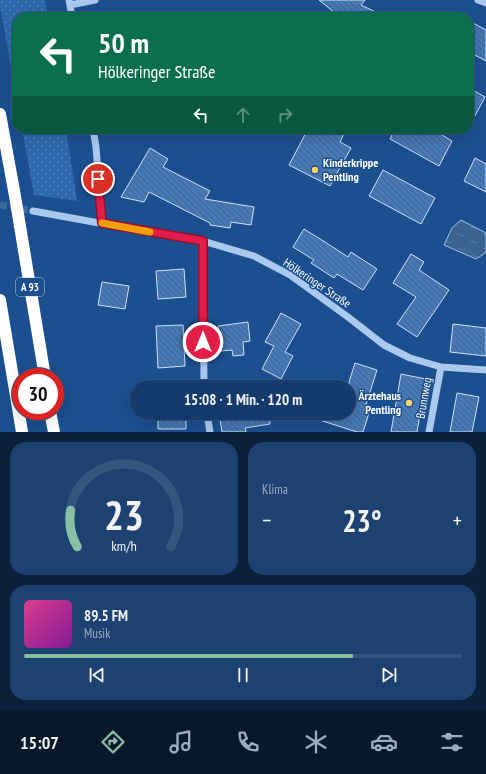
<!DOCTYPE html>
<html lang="de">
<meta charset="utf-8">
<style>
body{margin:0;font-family:"PT Sans Narrow",sans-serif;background:#1d4271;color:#f1f3f6;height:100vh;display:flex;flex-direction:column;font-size:15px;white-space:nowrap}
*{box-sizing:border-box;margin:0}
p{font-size:13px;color:#9dadc1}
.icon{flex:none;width:22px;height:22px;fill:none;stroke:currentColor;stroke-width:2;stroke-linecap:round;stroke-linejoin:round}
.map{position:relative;height:432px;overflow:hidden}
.drawer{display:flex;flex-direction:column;gap:10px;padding:10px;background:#0b203b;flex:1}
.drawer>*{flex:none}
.top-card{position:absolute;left:12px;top:12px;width:462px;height:122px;border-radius:16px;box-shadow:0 4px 16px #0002,0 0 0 1px #33557e;background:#0b6e4f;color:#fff;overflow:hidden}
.speed{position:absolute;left:12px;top:368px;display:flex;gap:8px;font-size:20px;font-weight:700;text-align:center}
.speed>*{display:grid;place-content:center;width:52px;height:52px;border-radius:50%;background:#143b6b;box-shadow:0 4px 16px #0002,0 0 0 1px #33557e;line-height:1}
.speed .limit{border:6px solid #d22;background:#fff;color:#111}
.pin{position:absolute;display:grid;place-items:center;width:34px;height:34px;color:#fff;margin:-17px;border:2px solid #fff;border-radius:50%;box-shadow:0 1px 4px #0007}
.me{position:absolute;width:44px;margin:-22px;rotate:0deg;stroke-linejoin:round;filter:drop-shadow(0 0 3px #0008)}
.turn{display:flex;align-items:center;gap:14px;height:84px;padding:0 20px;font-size:18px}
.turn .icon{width:52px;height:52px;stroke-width:2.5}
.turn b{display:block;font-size:28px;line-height:34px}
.lanes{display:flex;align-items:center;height:38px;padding:0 20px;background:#0003;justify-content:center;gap:20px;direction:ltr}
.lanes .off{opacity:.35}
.big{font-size:30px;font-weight:700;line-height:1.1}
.drawer .tile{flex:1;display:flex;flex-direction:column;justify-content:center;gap:6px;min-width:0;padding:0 14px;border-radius:16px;background:#1d4271}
.drawer .dial{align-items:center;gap:0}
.dial svg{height:104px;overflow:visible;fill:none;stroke:#33557e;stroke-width:7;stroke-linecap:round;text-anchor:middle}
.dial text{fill:#f1f3f6;stroke:none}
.song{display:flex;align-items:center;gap:12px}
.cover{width:48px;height:48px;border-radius:6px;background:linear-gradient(135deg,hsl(330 70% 55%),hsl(290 70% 35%))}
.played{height:4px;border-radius:2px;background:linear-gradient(90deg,#8abfa5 75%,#33557e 75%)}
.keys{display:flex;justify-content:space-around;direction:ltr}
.heat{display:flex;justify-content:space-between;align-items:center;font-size:22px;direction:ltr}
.drawer .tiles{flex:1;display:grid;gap:10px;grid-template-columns:1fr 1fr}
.tile:last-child{grid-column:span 2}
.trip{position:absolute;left:130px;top:380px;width:226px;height:40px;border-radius:20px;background:#143b6b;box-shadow:0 4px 16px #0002,0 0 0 1px #33557e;font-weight:700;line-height:40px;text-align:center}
.tab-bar{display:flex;height:64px;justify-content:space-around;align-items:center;background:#08182b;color:#9dadc1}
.tab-bar .icon{width:28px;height:28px}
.tab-bar .active{color:#8abfa5}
.tab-bar b{font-size:18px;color:#f1f3f6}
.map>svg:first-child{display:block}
.grass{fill:url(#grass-dots)}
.water{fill:url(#water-ripples);stroke:#9cc4f0}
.building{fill:url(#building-back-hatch);stroke:#cfe3fa}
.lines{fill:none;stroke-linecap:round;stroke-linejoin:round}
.minor-tunnel{stroke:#3d69a0;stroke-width:7;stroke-dasharray:7 3.5;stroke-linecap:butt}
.minor{stroke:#a9c9ee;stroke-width:7}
.highway{stroke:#fff;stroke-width:12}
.route-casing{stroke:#92132f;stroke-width:10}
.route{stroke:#e11d48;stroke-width:7}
.slow{stroke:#f59e0b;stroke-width:7}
.poi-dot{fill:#ffd166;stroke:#1b4f8f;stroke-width:1.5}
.labels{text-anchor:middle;stroke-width:3;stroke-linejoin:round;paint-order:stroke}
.shield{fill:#1b4f8f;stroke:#bbcadd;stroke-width:1}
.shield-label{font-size:11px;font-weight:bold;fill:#fff}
.poi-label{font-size:12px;font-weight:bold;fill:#fff;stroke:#1b4f8f;text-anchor:start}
.street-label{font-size:12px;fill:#fff;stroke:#1b4f8f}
</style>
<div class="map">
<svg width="486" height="432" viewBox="0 0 486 432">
<defs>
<pattern id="grass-dots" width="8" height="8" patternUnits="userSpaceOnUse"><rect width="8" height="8" fill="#2e69ad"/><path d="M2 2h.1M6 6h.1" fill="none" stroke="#4d80b9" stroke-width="1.8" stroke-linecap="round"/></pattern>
<pattern id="water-ripples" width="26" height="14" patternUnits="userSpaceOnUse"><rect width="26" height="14" fill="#3c6290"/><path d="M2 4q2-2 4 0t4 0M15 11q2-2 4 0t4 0" fill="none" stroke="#597aa1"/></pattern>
<pattern id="building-back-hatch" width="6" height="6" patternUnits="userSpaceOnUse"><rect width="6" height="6" fill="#4478b7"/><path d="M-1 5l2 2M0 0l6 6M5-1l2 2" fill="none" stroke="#486282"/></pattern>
</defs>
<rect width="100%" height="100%" fill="#1b4f8f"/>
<!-- grass -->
<path class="grass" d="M0,0H45L48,17H17V101L0,6Z
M22,129H66L77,201L34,195Z"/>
<!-- water -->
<path class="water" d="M461,220L486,233V250L485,253L476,259L444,245L452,228Z"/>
<!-- building -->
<path class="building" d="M319,0H365L361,5L386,17H340Z
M473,23L486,30V61L469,52V32Z
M469,88L485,97L469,127Z
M308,129H346L340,142L351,148L330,186L289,165Z
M395,129H432L452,141L439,166L390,139Z
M150,148L168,159L163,167L210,191L205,199L254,207L251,225L231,222L230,228L210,225V223L149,192L144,202L121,197Z
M475,158L486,164V192L464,181Z
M383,170L435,198L421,224L369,196Z
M304,229L325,242L348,257L351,252L377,269L363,290L337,274L334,278L311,263L314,260L293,247Z
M411,254L424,262L419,270L449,290L417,337L397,324L416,297L393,283Z
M184,269L186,297L158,299L156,271Z
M102,282L129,286L125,309L98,305Z
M281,313L301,324L285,352L293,356L281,379L262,369L274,346L265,342Z
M248,322L250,341L243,342L244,355L233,356L232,350L221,351L218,326Z
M453,324L486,328V356L450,352Z
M183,325L185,366L158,368L156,326Z
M355,363L377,370L364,411L369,413L363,432H357L304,415L305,413H349V382Z
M401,374L426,379L417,432H391Z
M457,393L479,397L472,432H450Z
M158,413H186V429H158Z
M219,413H269L270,424L245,428L246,432H222Z"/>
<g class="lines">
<!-- minor-tunnel -->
<path class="minor-tunnel" d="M0,205L33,211"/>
<!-- minor -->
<path class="minor" d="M69,0L72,17
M478,0L486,3
M70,5L95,0
M93,129L96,147L102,223
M33,211L143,231L203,241L254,256L290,275L348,317L384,345L410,358L441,367L486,370
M203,241L204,387
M207,413L210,432
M429,432L441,367"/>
<!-- highway -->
<path class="highway" d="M0,114L15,196L45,377
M0,300L22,432
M50,411L54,432"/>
</g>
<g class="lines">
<defs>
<path id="route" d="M98,179L102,223L203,241V342"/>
</defs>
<!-- route casing -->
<use href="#route" class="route-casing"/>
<!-- route -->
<use href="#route" class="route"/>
<!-- slow -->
<path class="slow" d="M102,223L150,232"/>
</g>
<!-- markers -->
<g class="poi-dot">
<circle cx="315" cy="170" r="4"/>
<circle cx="409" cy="403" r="4"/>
</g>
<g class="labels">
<!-- shield labels -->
<rect class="shield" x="16" y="278" width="28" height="18" rx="3"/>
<g class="shield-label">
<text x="30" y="291">A 93</text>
</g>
<!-- poi labels -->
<g class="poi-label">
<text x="323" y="167">Kinderkrippe<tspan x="323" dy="14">Pentling</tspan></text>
<text x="401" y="400" text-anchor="end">Ärztehaus<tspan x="401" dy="14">Pentling</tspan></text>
</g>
<!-- street labels -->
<g class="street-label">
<text transform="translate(317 283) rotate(34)" y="4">Hölkeringer Straße</text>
<text transform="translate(424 398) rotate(-80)" y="4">Brunnweg</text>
</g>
</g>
</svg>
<div class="speed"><div class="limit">30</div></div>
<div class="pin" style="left:98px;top:179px;background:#d93025"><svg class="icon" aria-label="arrive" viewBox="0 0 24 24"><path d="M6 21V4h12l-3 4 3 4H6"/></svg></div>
<svg class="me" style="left:203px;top:342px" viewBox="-20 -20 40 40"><circle r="17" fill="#e11d48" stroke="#fff" stroke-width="3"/><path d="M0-11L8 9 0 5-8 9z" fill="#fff"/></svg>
<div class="trip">15:08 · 1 Min. · 120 m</div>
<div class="top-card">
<div class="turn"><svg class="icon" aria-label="left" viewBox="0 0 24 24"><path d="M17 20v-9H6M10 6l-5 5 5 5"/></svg><div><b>50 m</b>Hölkeringer Straße</div></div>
<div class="lanes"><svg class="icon" aria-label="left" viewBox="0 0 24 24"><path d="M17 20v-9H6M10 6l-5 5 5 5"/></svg><svg class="icon off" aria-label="ahead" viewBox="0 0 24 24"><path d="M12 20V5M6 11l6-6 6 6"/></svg><svg class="icon off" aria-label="right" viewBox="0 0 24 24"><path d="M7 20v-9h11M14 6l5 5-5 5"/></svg></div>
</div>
</div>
<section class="drawer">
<div class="tiles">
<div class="tile dial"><svg viewBox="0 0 100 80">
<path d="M14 69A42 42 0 1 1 86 69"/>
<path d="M14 69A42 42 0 0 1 9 41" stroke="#8abfa5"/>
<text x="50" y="56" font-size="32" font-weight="700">23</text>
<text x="50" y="72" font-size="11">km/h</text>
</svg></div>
<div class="tile"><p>Klima</p>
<div class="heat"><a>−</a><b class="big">23°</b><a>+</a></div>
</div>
<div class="tile">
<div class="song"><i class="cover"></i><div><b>89.5 FM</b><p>Musik</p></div></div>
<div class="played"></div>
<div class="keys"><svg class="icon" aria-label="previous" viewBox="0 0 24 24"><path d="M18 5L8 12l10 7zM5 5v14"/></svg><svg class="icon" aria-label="pause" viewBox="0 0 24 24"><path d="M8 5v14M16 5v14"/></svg><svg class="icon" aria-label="next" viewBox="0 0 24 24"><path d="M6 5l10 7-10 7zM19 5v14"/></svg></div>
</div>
</div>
</section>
<nav class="tab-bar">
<b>15:07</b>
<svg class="icon active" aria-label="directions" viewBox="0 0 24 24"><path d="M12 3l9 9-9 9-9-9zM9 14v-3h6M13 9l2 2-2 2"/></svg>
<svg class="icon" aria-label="music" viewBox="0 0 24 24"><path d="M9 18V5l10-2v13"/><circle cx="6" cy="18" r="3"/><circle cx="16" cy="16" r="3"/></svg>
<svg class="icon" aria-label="phone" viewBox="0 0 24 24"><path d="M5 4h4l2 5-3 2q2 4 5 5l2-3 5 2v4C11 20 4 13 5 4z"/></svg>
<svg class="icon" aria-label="climate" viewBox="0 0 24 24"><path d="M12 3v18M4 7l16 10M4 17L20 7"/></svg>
<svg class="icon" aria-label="car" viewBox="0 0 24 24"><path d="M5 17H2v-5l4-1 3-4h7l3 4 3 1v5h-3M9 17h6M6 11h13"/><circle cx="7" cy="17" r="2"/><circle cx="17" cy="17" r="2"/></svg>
<svg class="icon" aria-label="filters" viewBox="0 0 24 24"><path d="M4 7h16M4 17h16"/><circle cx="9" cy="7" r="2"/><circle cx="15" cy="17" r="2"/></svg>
</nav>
